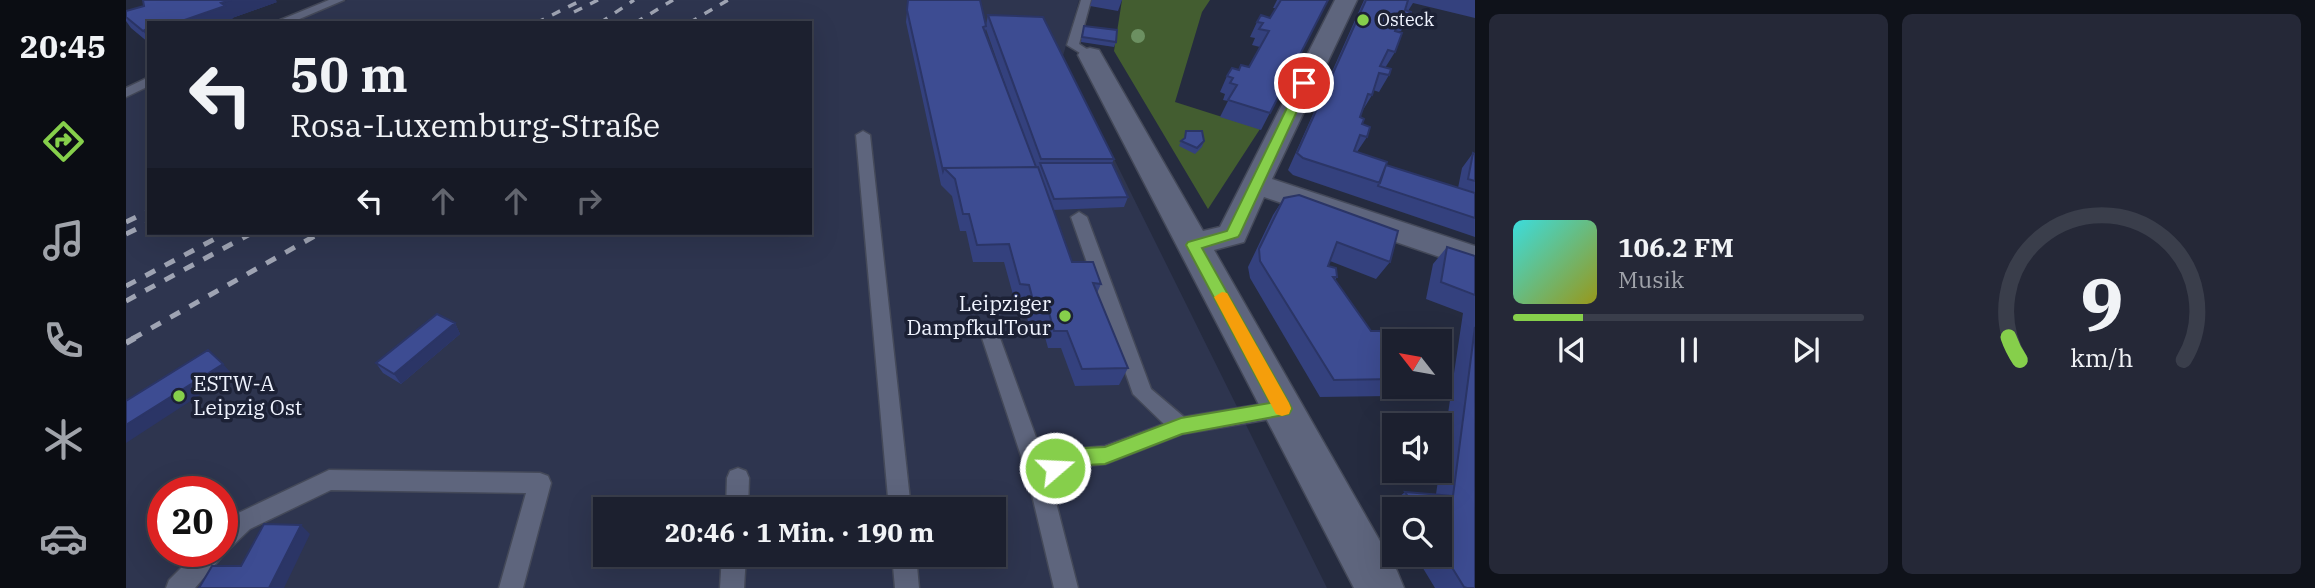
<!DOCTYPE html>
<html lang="de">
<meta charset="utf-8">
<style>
body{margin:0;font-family:"IBM Plex Serif",serif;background:#252837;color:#f1f3f6;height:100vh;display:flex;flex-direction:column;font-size:26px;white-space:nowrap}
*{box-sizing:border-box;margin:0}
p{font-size:23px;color:#a0a3aa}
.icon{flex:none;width:38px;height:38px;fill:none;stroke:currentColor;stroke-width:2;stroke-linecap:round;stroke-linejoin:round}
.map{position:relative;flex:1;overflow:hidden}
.panel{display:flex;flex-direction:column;gap:14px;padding:14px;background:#0f121a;width:840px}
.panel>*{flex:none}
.top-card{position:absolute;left:21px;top:21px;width:665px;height:214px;border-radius:0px;box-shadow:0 7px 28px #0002,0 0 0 2px #3a3e4b;background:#1c202f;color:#f1f3f6;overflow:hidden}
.needle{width:46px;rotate:301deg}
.controls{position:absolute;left:1256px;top:329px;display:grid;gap:14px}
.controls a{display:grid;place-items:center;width:70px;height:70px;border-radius:0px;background:#1c202f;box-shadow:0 7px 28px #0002,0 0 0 2px #3a3e4b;font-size:35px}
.speed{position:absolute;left:21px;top:476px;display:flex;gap:14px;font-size:35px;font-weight:700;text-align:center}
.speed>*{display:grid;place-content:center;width:91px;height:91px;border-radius:50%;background:#1c202f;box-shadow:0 7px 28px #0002,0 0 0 2px #3a3e4b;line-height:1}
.speed .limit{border:10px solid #d22;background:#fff;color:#111}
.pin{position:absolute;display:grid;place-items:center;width:60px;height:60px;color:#fff;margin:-30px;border:4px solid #fff;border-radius:50%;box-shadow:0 2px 7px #0007}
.me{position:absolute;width:77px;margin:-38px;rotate:71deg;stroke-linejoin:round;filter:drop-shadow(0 0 5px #0008)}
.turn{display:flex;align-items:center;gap:24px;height:147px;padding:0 28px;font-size:32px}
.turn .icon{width:91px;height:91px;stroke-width:2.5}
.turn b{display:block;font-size:49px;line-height:60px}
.lanes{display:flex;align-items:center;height:66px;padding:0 28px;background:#0003;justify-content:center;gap:35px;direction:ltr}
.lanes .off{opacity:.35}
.panel .card{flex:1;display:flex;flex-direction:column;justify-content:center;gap:10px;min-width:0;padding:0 24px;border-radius:10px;background:#252837}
.panel .dial{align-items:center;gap:0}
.dial svg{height:182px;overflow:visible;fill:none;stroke:#3a3e4b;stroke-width:7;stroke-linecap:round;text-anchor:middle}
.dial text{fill:#f1f3f6;stroke:none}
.song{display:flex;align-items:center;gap:21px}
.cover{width:84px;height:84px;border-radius:10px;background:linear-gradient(135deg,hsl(180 70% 55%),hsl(60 70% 35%))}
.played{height:7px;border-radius:4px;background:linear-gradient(90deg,#86cf4b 20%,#3a3e4b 20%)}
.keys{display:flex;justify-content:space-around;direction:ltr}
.panel .tiles{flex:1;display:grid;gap:14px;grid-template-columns:repeat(2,1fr)}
.trip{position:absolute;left:467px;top:497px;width:413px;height:70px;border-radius:0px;background:#1c202f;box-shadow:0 7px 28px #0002,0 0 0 2px #3a3e4b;font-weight:700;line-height:70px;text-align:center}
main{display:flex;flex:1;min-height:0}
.menu{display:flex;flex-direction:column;width:126px;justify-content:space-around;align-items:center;background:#0b0d13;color:#a0a3aa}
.menu .icon{width:49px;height:49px}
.menu .selected{color:#86cf4b}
.menu b{font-size:32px;color:#f1f3f6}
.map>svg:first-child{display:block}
.built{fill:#2e354f;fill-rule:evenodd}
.green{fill:#435d30}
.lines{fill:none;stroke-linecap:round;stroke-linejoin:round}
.lane-casing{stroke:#444959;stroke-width:3}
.street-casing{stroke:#444959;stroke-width:3}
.lane{fill:#5e657d;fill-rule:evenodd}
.street{fill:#5e657d;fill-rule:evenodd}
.rail-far2{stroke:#9fa4b3;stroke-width:3.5;stroke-dasharray:9 9;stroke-linecap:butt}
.rail-far1{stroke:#9fa4b3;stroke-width:5;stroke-dasharray:11 11;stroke-linecap:butt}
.rail{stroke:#9fa4b3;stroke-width:6;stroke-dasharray:15 15;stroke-linecap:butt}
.tree{fill:#6c9061}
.wall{fill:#34417e;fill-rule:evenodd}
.shaded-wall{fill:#2b3566}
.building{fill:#3d4c92;stroke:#2b3566;stroke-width:2}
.route{fill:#86cf4b;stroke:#578731;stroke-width:2}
.slow{fill:#f59e0b}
.poi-dot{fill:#86cf4b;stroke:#1c2135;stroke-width:2.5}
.labels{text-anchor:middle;stroke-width:7;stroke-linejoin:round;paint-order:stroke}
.far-poi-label{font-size:18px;fill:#eff3fe;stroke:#1c2135;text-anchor:start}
.poi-label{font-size:21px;fill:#eff3fe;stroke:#1c2135;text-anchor:end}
</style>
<main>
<nav class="menu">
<b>20:45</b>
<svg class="icon selected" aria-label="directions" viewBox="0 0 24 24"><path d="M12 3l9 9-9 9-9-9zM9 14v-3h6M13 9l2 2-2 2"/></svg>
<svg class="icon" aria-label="music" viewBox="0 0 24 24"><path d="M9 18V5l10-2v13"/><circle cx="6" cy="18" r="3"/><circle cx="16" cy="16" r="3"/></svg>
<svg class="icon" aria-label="phone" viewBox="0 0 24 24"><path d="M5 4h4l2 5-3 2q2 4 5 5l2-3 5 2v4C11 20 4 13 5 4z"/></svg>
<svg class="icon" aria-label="climate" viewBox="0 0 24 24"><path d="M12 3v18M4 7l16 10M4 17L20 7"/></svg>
<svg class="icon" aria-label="car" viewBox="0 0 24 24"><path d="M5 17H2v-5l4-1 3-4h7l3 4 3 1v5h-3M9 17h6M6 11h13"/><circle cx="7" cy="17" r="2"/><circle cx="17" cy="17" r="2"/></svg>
</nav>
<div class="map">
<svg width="1349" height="588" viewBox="0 0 1349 588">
<rect width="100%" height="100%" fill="#252b3f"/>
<!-- built -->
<path class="built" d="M221,0H953L937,56L1201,588H0V98L23,86V233H684V23H162ZM37,492H96V551H37ZM480,509H868V555H480Z"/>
<!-- green -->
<path class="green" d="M996,0H1084L1076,12L1049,102L1134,129L1082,209L988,51Z"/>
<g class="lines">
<defs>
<path id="lane" d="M203,0H218L164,23H147Z
M955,0H965L953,44L970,55L964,59L941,45Z
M23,77V86L0,97V88Z
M737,131L744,135L785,509H763L730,135Z
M953,212L961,217L1025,389L1058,417L1156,401L1163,403L1166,409L1163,415L1156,417L1056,434L979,464L959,466L924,479L952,588H928L901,474L856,338L858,333H872L874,338L919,462L959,448L979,446L1038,424L1007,394L945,217Z
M612,468L620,471L623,478L622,509H600L601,478L604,471Z
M203,470L414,473L422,476L425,483L397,588H373L400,493L205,490L124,529L99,553L69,588H40L43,580L72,551H96V527L108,515Z
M596,555H620L618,588H594Z
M766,555H790L793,588H769Z"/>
<path id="street" d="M1209,0H1231L1146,179L1349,246V269L1138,197L1118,242L1088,250L1271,571L1278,588H1228L952,55L955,50L964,48L973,50L1077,231L1094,227Z"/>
</defs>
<!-- lane casing -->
<use href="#lane" class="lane-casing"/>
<!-- street casing -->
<use href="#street" class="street-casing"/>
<!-- lane -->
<use href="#lane" class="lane"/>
<!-- street -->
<use href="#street" class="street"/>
<!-- rail-far2 -->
<path class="rail-far2" d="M448,12L472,0
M410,23L456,0
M474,23L508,0
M509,23L547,0
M563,23L602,0"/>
<!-- rail-far1 -->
<path class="rail-far1" d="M0,222L23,211
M0,234L23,223
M0,286L100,233
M0,301L126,233
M6,339L194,233"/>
<!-- rail -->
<path class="rail" d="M0,343L9,338"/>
</g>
<!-- trees -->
<circle class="tree" cx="1012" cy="36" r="7"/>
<!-- wall -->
<path class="wall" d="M782,0L854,2L860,25L862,15L988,159L986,163L1002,197L998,207L927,210L946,262L975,284L971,293L1002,368L993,385L949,386L935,348H922L916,326L903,325L897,302H889L878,262H847L840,231H834L826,196L815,185L780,22ZM860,29L890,115L859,31Z
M966,0H996L992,11L964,6Z
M1151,0H1202L1135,130L1094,117L1102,101L1097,100L1099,94L1094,92L1101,76L1113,70L1123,67L1134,47L1126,45L1129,38L1124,37L1131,22L1144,18L1150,8H1147Z
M1238,0H1349V18L1287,3L1282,11L1284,16L1275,31H1269V52L1259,68L1263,75L1253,92L1247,90L1246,95L1237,110L1234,117L1241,137L1231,152L1260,165L1332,188L1336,168L1347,153L1349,154V237L1167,175L1162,170Z
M151,2L106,18L108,21L23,23V43L5,28L0,21V11L18,6Z
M958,26L990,42L988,47L955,42Z
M1060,131L1078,141L1076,147L1069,154L1053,146L1055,141L1058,140Z
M1158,198L1264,262L1250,279L1204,261L1202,266L1211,277L1209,280L1245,331L1269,352V361L1267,362L1269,364V387H1273L1264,396L1194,397L1124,278L1122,267L1147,215Z
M1321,247L1349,256V588H1309L1289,555H1314V509H1269V520L1261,507L1279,492L1310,494L1337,313L1300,299L1307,264Z
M329,323L334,334L275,384L257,373L250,363Z"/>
<!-- shaded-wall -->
<path class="shaded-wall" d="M105,0H150L151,2L106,18L108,21L103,23H50Z
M23,28V39L17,31Z
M329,323L334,334L275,384L268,374Z
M97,364L106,374L0,443V425Z
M175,525L184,534L158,588H143Z"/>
<!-- building -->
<path class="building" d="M17,0H105L95,3L99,6L50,23H23V28L17,31L0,17V11L18,6Z
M782,0H854L860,26L857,27L910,167L818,168L817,171L781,10Z
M1155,0H1202L1144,113L1102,100L1111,85L1104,83L1107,78L1101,76L1106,68L1113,70L1115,65L1123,67L1143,31L1133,29L1137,23L1131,22L1135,15L1144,18Z
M1240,0H1282L1279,10L1285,12L1284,16L1276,15L1274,19L1269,31L1276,33L1269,52L1262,50L1254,66L1265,69L1263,75L1253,73L1246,95L1242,94L1234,117L1238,119L1236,124L1244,127L1241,137L1234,135L1228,151L1261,162L1254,183L1177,158L1171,153Z
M862,15L917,17L988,159H915Z
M958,26L991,30L990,42L956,37Z
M1060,131H1076L1078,141L1071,148L1055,141L1059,138Z
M1347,153L1349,154V181L1342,179Z
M914,163H986L1002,197L928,199Z
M1260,165L1349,193V218L1252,186Z
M912,167L946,262H967L975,284L967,283L1002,368L956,369L941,331H928L922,309L909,308L903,285L894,284L883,244L851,245L843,214H837L829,179L818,168Z
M1173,195L1272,231L1264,262L1211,242L1202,266L1210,268L1211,277H1207L1245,331H1254L1269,352V357H1263L1269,364V379L1208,380L1134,261L1133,249L1158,198Z
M1321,247L1349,256V295L1315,282Z
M311,314L329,323L268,374L250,363Z
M1349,327V588H1341L1338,587L1314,548V509H1290L1279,492L1327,496Z
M82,350L97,364L0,425V401Z
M138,524L175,525L143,588H73L86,566H115Z"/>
<!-- route -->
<path class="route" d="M1178,79L1184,83L1114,234L1112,237L1076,248L1163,403L1166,409L1163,414L1056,434L979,464L959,465L929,477L922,474L919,468L922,462L959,448L979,447L1055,418L1144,403L1060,245L1062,242L1101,231L1173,83Z"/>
<!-- slow -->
<path class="slow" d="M1096,292L1101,293L1163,403L1165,408L1163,414L1156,416L1150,414L1088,297Z"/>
<!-- markers -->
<g class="poi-dot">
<circle cx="1237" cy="20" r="7"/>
<circle cx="939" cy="316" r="7"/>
<circle cx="53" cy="396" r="7"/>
</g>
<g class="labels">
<!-- far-poi labels -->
<g class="far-poi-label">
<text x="1251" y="26">Osteck</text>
</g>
<!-- poi labels -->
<g class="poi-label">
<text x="925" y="311">Leipziger<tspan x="925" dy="24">DampfkulTour</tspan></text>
<text x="67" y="391" text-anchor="start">ESTW-A<tspan x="67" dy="24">Leipzig Ost</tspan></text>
</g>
</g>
</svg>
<div class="controls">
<a><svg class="needle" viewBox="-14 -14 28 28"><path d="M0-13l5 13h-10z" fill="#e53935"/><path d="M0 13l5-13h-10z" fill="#a0a3aa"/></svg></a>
<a><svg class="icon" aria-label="sound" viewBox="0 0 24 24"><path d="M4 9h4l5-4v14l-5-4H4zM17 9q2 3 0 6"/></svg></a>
<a><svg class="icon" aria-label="search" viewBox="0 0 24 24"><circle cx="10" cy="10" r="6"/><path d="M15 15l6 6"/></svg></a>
</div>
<div class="speed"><div class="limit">20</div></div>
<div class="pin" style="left:1178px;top:83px;background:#d93025"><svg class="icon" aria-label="arrive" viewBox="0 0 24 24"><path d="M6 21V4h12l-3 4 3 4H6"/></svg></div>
<svg class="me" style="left:929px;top:468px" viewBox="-20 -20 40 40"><circle r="17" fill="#86cf4b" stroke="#fff" stroke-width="3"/><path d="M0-11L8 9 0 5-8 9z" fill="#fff"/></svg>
<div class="trip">20:46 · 1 Min. · 190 m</div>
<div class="top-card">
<div class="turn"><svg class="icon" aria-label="left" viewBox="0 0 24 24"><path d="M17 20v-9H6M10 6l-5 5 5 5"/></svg><div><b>50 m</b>Rosa-Luxemburg-Straße</div></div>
<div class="lanes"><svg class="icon" aria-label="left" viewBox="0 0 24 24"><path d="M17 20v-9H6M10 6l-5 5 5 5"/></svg><svg class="icon off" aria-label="ahead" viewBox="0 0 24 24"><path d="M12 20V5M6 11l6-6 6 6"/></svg><svg class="icon off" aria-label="ahead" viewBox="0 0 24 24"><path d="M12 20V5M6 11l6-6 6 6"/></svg><svg class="icon off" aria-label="right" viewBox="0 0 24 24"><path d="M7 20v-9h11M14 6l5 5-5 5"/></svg></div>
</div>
</div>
<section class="panel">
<div class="tiles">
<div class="card">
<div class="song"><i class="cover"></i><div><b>106.2 FM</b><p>Musik</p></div></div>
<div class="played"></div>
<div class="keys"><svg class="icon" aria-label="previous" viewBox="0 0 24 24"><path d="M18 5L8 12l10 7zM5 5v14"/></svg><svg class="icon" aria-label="pause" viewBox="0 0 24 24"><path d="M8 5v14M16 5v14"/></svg><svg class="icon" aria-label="next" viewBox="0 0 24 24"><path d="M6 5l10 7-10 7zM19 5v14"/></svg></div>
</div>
<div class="card dial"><svg viewBox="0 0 100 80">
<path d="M14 69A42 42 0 1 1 86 69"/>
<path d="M14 69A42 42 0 0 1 9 59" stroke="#86cf4b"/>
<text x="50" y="56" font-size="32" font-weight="700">9</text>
<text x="50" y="72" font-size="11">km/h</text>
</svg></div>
</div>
</section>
</main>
